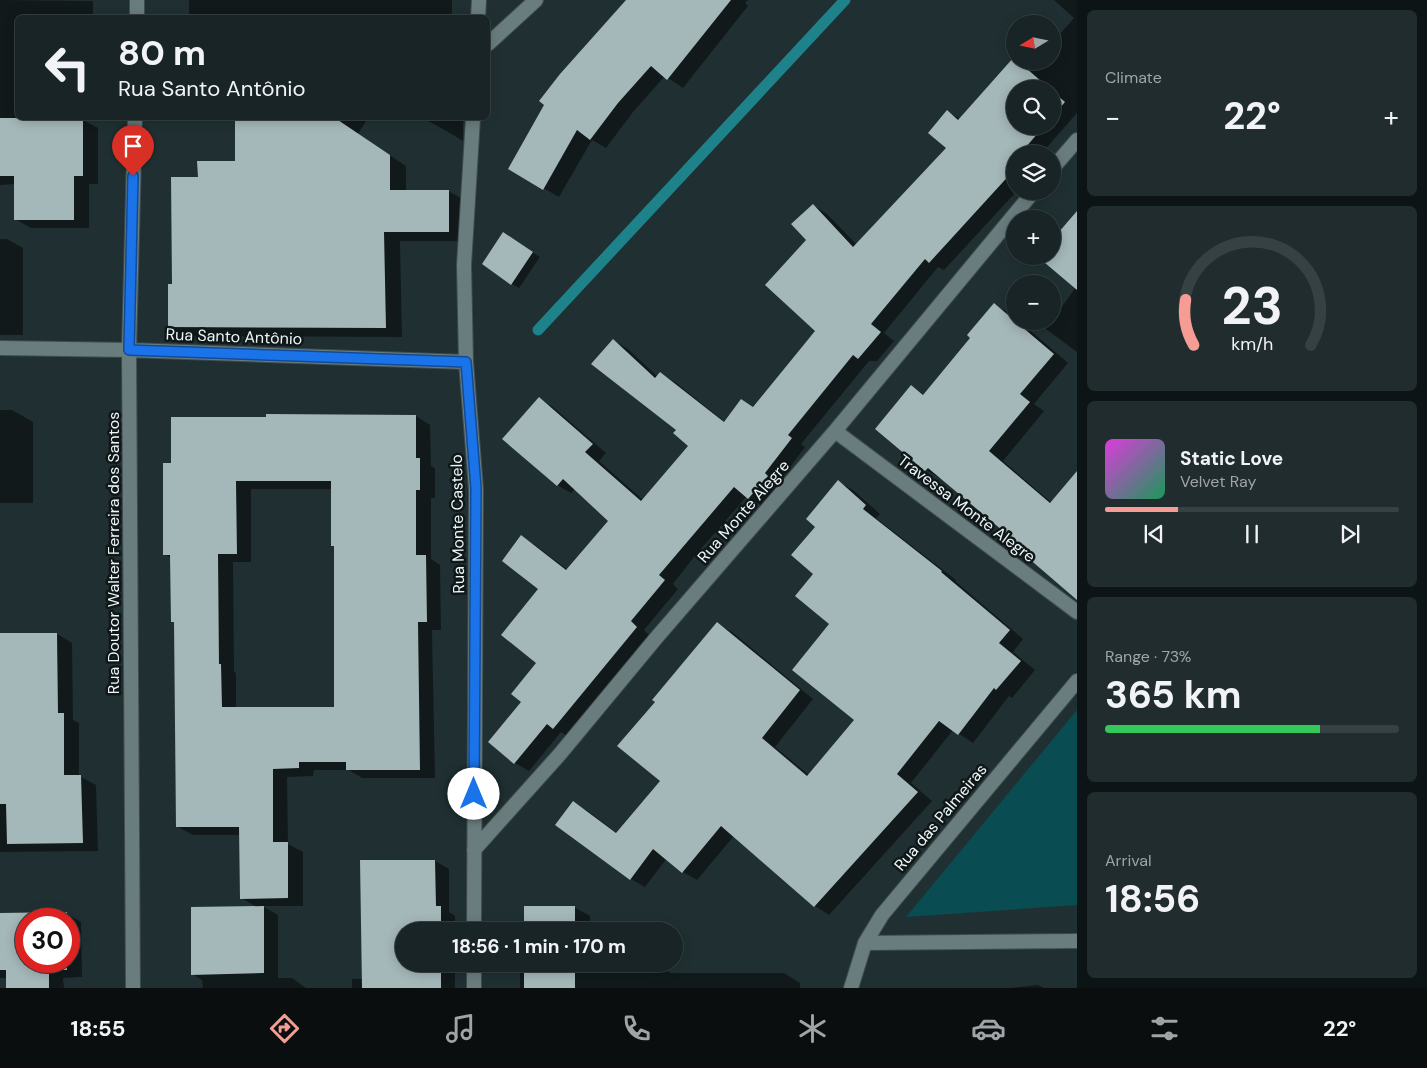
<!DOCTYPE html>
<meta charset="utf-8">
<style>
body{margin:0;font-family:"DM Sans",sans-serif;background:#212c2e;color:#f1f3f6;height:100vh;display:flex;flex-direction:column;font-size:19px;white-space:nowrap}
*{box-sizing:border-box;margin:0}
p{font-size:16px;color:#9fa4a7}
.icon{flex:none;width:28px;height:28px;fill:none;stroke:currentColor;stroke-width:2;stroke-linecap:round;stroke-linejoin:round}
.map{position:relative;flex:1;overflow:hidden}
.panel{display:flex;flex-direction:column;gap:10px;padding:10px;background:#0d1415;width:350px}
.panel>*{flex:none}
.hud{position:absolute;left:15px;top:15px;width:475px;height:105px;border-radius:8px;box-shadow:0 2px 12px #0003,0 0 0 1px #364143;background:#182426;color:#f1f3f6;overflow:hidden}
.needle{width:32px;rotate:260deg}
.tools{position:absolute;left:1006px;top:15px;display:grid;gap:10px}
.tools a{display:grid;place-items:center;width:55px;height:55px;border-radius:50%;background:#182426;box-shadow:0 2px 12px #0003,0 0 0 1px #364143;font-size:25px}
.speed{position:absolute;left:15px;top:908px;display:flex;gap:10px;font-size:25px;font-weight:700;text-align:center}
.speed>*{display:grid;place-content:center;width:65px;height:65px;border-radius:50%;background:#182426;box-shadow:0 2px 12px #0003,0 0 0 1px #364143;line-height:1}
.speed .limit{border:8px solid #d22;background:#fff;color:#111}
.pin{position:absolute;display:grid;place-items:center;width:42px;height:42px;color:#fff;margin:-51px -21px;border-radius:50% 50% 50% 0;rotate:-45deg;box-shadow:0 0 5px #0007}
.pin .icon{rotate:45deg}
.me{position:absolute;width:55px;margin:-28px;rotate:0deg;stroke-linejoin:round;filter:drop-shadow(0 0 4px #0008)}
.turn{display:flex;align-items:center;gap:18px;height:105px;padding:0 20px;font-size:22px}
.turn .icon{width:65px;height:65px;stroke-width:2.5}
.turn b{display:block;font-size:35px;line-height:42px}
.big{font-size:38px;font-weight:700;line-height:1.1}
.panel .widget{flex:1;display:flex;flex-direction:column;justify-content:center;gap:8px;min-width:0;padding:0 18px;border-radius:8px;background:#212c2e}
.panel .dial{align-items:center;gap:0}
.dial svg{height:130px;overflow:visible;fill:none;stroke:#364143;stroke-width:7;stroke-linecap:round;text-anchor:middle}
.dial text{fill:#f1f3f6;stroke:none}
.song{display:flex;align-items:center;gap:15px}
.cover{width:60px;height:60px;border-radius:8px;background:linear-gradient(135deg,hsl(300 70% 55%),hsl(150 70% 35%))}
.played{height:5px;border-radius:2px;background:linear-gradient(90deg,#f59c95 25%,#364143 25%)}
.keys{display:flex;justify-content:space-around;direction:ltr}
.heat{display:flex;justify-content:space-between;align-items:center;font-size:28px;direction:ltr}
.charge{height:8px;border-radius:4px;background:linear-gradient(90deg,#34c759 73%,#364143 0)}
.trip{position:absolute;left:395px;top:922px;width:288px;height:50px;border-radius:25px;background:#182426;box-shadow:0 2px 12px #0003,0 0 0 1px #364143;font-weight:700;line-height:50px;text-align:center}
.dock{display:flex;height:80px;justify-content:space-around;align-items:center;background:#0a0e0f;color:#9fa4a7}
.dock .icon{width:35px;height:35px}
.dock .on{color:#f59c95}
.dock b{font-size:22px;color:#f1f3f6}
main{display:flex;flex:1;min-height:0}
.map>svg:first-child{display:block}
.green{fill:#094c52}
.shadow{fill:#0007;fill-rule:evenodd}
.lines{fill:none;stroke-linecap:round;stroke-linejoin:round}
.stream{stroke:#1e828b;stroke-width:11}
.building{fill:#a4b7b9;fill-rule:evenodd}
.minor-casing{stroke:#3f4d4f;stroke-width:16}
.minor{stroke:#6a7d7e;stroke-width:14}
.route-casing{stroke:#114b97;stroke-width:12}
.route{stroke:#1a73e8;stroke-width:9}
.labels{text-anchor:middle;stroke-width:5;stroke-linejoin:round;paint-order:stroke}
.street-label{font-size:16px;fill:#ecf6f7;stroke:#101718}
</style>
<main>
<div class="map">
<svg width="1077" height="988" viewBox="0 0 1077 988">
<rect width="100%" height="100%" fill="#203032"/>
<!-- green -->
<path class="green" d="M1077,710V905L906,917Z"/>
<!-- shadow -->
<path class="shadow" d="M0,0L93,1V18H18V118H85V121L98,128V184H89V228H31L15,219V184L0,185Z
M189,0H452V18H189Z
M629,0H748L745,3L748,6L683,88L665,76L633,112L606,148L592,140L559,197L510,169Z
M1054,0H1077V113L1041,154H1015V191H1017L944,270L938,267L884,333L894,341L877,361H869L801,444L805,447L779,482L782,485L763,507L747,496L694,557L673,584L678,589L644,630L650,636L567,736L561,732L529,771L515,763L522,702L538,663L540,589L521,537L535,545L568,570L610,520L575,489L571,493L557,485L539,399L553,407L606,453L599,461L643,500L689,446L614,341L628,349L658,377L661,374L675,382L725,422L742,400L754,407L817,331L808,240L813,205L827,214L857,245L947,148L948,112L960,119L1014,59L1015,61H1018L1030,69L1037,61H1052V43L1074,18ZM1015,89H1052V126H1015Z
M272,118H368L358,134L406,166V191H448L465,200V241H400L402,337L186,336L170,327L174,285L199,178L236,162L272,120Z
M423,118H463V141L448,132Z
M1077,227V352L1046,329L1076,287L1040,257L1052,256Z
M511,238L540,257L519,288L512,284Z
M0,239H7L23,248V335H0Z
M995,305L1009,313L1015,318V321H1019L1068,363L1034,404L1044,411L1003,461L1052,503L1077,598L1011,536L941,478V479L926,470L877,429L912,387L925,395L972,338Z
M0,410H12L33,422V503H0Z
M416,416L430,425L431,466L435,468V498H431V559L440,565L441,630H432L435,778H362L349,770H314L313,776L287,777L288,844L303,852V906H262L278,915V978H292L306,988H203L202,980L192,974L257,907L241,898L240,835H193L178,827L176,623L172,621L171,558L164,554L172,464ZM251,489H332L335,547V708H236V673L234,672L233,562H251Z
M839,482L853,490L880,514L876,518L956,580L955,581L1023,639L1013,652L1035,670L1012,698L1009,696L973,743L953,730L911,783L932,801L829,915L815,906L734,836L697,880L683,872L667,858L645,887L631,879L573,802L588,811L617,833L661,781L656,702L717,624L732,632L813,699L775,747L809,775L856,720L831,624L814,574L817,527Z
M0,634H57L72,643L73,720L79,723V776L96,785L98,851L0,852Z
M435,861L449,869V912L455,916V931H404V964H455V988H352V979H363Z
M525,907H574L590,916V931H525Z
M0,914H67L81,922L82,977L63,978L64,988H7V978H0ZM26,919H69V961H26Z
M525,964H669V973H784L800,983V988H520V972H525Z
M1038,985L1044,988H1010Z"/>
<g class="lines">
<!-- stream -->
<path class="stream" d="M538,330L845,0"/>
</g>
<!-- building -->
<path class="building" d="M626,0H731L667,80L651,66L618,103L590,140L577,130L543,190L508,169L544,105L539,101L560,74Z
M1014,57L1015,61H1018L1050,89H1015V126H1044L1020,154H1015V160L1010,166L1014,170L929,263L925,259L871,324L881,332L858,359L853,355L788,435L792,438L765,473L768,476L748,499L734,487L659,575L665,580L631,621L637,627L553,729L547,724L514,764L488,742L521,702L511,694L536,663L501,635L538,589L502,561L521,535L566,570L608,521L563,479L557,486L502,439L539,397L593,444L585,452L641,501L688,446L673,433L676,430L591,364L613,339L655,378L660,372L724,422L741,399L753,407L815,331L765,285L806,240L791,224L813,204L853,247L946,148L928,133L947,110L958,120Z
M1052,91L1065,102L1052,117Z
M0,118H83V176H74V220H14V176H0Z
M335,118L390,155V190H449V232H384L386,328L168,327V284H172L171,177H198L197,161H235V119Z
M1077,211V290L1038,257L1052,256V240Z
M503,232L533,252L511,285L482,264Z
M994,303L1054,354L1020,394L1030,402L989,451L1050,503L1077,471V600L1006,539L1009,536L928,468L925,471L875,429L911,385L923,395L970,338L967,335Z
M266,414L416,415V458H420V490H416V555H426L427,622H418L420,770H346V762H299V768L273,769V842H288V898L240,899L239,827H176L174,622H171L170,555H163V463H171V417H266ZM236,481H331V546H334V707H222L221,664H219L218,554H237Z
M838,480L866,505L863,509L942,571L941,572L1010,630L999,643L1021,661L996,690L994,688L958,735L939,721L897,774L918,792L814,907L721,826L682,873L653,849L630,880L555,825L573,801L616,833L660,781L617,746L655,702L652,700L717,622L800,690L762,738L807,776L854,720L792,670L829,624L795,596L813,574L791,555L815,527L806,519Z
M0,633H57L58,713H64V775H81L83,843L7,844L6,804H0Z
M360,860H435L436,906H441V931H404V964H441V988H362Z
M264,906V973L191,975V907Z
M524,906H575V931H524Z
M67,912V919H26V961H67V970H49V988H6V970H0V913Z
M524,964H575V988H524Z"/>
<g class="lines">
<defs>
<path id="minor" d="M137,18V0
M478,18L479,0
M488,44L536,0
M473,118L464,265L466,362L476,489L474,931
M1052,169L1077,140
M0,348L129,350L466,362
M835,431L1077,612
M474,850L560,754L657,637L835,431L1034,191
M865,943L1077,941
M474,964V988
M133,988L129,350L135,118
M851,988L865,943L882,915L1077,681"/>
</defs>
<!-- minor casing -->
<use href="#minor" class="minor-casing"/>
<!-- minor -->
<use href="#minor" class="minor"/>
</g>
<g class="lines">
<defs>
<path id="route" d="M133,176L129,350L466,362L476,488L474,794"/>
</defs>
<!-- route casing -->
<use href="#route" class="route-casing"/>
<!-- route -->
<use href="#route" class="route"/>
</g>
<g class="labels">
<!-- street labels -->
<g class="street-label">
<text transform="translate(234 336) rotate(2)" y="6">Rua Santo Antônio</text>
<text transform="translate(967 508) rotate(37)" y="6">Travessa Monte Alegre</text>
<text transform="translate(743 511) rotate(-49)" y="6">Rua Monte Alegre</text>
<text transform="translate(457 524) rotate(-91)" y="6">Rua Monte Castelo</text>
<text transform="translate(113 553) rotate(-90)" y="6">Rua Doutor Walter Ferreira dos Santos</text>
<text transform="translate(940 817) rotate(-50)" y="6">Rua das Palmeiras</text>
</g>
</g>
</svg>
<div class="tools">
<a><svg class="needle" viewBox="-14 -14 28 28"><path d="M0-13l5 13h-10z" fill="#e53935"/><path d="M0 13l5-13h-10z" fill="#9fa4a7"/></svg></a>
<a><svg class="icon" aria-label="search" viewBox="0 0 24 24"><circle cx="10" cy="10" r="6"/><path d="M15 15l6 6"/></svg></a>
<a><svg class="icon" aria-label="layers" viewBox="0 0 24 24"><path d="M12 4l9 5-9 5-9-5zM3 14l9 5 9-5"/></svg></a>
<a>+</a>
<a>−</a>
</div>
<div class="speed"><div class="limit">30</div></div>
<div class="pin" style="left:133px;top:176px;background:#d93025"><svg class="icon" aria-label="arrive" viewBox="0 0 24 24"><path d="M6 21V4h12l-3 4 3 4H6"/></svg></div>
<svg class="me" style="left:474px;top:794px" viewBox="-20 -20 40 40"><circle r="19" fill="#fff"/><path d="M0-13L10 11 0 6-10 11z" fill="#1a73e8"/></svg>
<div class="trip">18:56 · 1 min · 170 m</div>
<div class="hud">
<div class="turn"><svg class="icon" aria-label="left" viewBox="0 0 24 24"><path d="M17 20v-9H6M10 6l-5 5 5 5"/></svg><div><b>80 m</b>Rua Santo Antônio</div></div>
</div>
</div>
<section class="panel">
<div class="widget"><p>Climate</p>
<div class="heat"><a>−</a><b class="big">22°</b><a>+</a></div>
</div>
<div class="widget dial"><svg viewBox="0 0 100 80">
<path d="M14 69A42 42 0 1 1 86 69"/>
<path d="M14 69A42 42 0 0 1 9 41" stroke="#f59c95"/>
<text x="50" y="56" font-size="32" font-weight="700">23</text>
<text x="50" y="72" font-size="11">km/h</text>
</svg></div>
<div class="widget">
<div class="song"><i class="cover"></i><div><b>Static Love</b><p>Velvet Ray</p></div></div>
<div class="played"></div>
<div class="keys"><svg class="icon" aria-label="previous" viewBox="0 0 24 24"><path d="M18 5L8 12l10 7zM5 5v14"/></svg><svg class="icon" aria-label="pause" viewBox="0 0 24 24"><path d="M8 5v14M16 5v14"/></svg><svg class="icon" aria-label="next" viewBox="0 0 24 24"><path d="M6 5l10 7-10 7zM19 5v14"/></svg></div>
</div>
<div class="widget"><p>Range · 73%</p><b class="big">365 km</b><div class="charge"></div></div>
<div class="widget"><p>Arrival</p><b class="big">18:56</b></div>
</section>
</main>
<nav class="dock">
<b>18:55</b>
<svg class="icon on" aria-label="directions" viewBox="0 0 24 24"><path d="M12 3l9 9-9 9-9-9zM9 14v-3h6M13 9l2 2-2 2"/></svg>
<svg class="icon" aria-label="music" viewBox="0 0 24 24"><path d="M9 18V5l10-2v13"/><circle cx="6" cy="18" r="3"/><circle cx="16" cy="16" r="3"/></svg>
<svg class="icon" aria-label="phone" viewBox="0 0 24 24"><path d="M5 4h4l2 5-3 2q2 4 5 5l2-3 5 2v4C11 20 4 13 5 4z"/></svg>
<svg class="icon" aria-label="climate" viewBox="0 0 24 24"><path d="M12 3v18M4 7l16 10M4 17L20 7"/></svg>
<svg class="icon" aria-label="car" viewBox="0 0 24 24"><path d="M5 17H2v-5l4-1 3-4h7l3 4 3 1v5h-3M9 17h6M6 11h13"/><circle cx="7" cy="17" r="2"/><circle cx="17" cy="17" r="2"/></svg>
<svg class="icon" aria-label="filters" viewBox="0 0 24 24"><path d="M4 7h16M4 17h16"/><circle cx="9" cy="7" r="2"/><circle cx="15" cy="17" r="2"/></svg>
<b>22°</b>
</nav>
